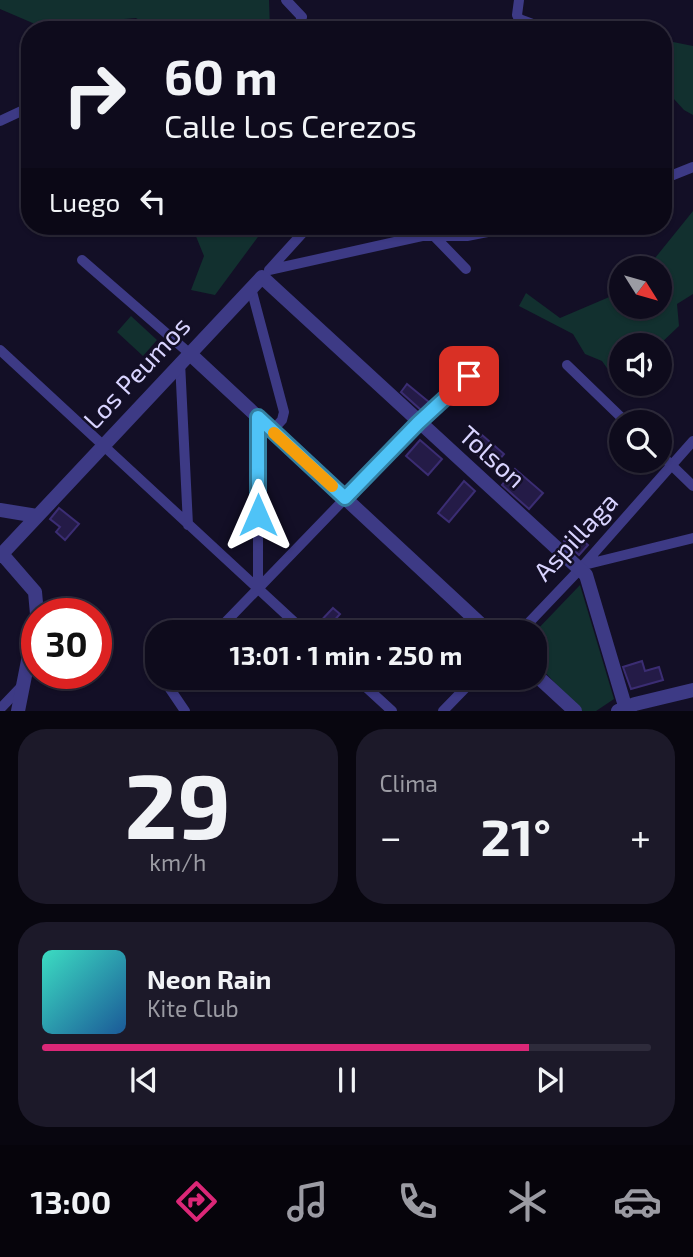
<!DOCTYPE html>
<html lang="es">
<meta charset="utf-8">
<style>
body{margin:0;font-family:"Exo 2",sans-serif;background:#1c1929;color:#f1f3f6;height:100vh;display:flex;flex-direction:column;font-size:26px;white-space:nowrap}
*{box-sizing:border-box;margin:0}
p{font-size:23px;color:#9b9ba3}
.icon{flex:none;width:38px;height:38px;fill:none;stroke:currentColor;stroke-width:2;stroke-linecap:round;stroke-linejoin:round}
.map{position:relative;height:711px;overflow:hidden}
.sheet{display:flex;flex-direction:column;gap:18px;padding:18px;background:#08060f;flex:1}
.sheet>*{flex:none}
.top-card{position:absolute;left:21px;top:21px;width:651px;height:214px;border-radius:28px;box-shadow:0 2px 5px #0004,0 0 0 2px #2e2b3b;background:#0e0b1c;color:#f1f3f6;overflow:hidden}
.needle{width:46px;rotate:127deg}
.buttons{position:absolute;left:609px;top:256px;display:grid;gap:14px}
.buttons a{display:grid;place-items:center;width:63px;height:63px;border-radius:50%;background:#0e0b1c;box-shadow:0 2px 5px #0004,0 0 0 2px #2e2b3b;font-size:35px}
.speed{position:absolute;left:21px;top:598px;display:flex;gap:14px;font-size:35px;font-weight:700;text-align:center}
.speed>*{display:grid;place-content:center;width:91px;height:91px;border-radius:50%;background:#0e0b1c;box-shadow:0 2px 5px #0004,0 0 0 2px #2e2b3b;line-height:1}
.speed .limit{border:10px solid #d22;background:#fff;color:#111}
.pin{position:absolute;display:grid;place-items:center;width:60px;height:60px;color:#fff;margin:-30px;border-radius:14px;box-shadow:0 4px 10px #0006}
.me{position:absolute;width:77px;margin:-38px;rotate:0deg;stroke-linejoin:round;filter:drop-shadow(0 0 5px #0008)}
.turn{display:flex;align-items:center;gap:24px;height:147px;padding:0 28px;font-size:32px}
.turn .icon{width:91px;height:91px;stroke-width:2.5}
.turn b{display:block;font-size:49px;line-height:60px}
.then{display:flex;align-items:center;height:66px;padding:0 28px;background:#0003;gap:14px;font-size:26px}
.big{font-size:52px;font-weight:700;line-height:1.1}
.sheet .card{flex:1;display:flex;flex-direction:column;justify-content:center;gap:10px;min-width:0;padding:0 24px;border-radius:28px;background:#1c1929}
.sheet .dial{align-items:center;gap:0}
.dial b{font-size:91px;line-height:1}
.song{display:flex;align-items:center;gap:21px}
.cover{width:84px;height:84px;border-radius:10px;background:linear-gradient(135deg,hsl(170 70% 55%),hsl(210 70% 35%))}
.played{height:7px;border-radius:4px;background:linear-gradient(90deg,#db2777 80%,#2e2b3b 80%)}
.keys{display:flex;justify-content:space-around;direction:ltr}
.heat{display:flex;justify-content:space-between;align-items:center;font-size:38px;direction:ltr}
.sheet .tiles{flex:1;display:grid;gap:18px;grid-template-columns:1fr 1fr}
.card:last-child{grid-column:span 2}
.trip{position:absolute;left:145px;top:620px;width:402px;height:70px;border-radius:28px;background:#0e0b1c;box-shadow:0 2px 5px #0004,0 0 0 2px #2e2b3b;font-weight:700;line-height:70px;text-align:center}
.menu{display:flex;height:112px;justify-content:space-around;align-items:center;background:#06040b;color:#9b9ba3}
.menu .icon{width:49px;height:49px}
.menu .on{color:#db2777}
.menu b{font-size:32px;color:#f1f3f6}
.map>svg:first-child{display:block}
.green{fill:#12302f}
.building{fill:#241b47;stroke:#3b2d73;stroke-width:2}
.lines{fill:none;stroke-linecap:round;stroke-linejoin:round}
.minor{stroke:#3d3a85;stroke-width:10}
.tertiary{stroke:#3d3a85;stroke-width:14}
.route-casing{stroke:#337fa1;stroke-width:18}
.route{stroke:#4fc3f7;stroke-width:12}
.slow{stroke:#f59e0b;stroke-width:12}
.labels{text-anchor:middle;stroke-width:5;stroke-linejoin:round;paint-order:stroke}
.street-label{font-size:26px;fill:#d9d4ff;stroke:#130f26}
</style>
<div class="map">
<svg width="693" height="711" viewBox="0 0 693 711">
<rect width="100%" height="100%" fill="#130f26"/>
<!-- green -->
<path class="green" d="M0,0H269L270,30H155L136,18L52,25L35,24L0,9Z
M663,40L693,46V115L684,110L663,87Z
M693,211V294L677,304L679,326L659,345H621V382L619,385L602,361L585,354L573,334L519,306L526,293L560,318L621,292V306H660V268H647Z
M124,226H266L215,295L191,290L204,256L193,229L124,231Z
M131,316L157,340L143,356L117,332Z
M580,585L614,699L596,711H580L536,662L535,632Z"/>
<!-- building -->
<path class="building" d="M407,384L429,402L421,410L401,392Z
M482,435L504,454L492,468L471,449Z
M420,440L442,459L428,475L406,456Z
M515,469L543,493L529,509L502,485Z
M464,481L475,491L449,522L438,513Z
M59,508L79,524L65,540L56,532L60,527L50,519Z
M573,531L588,545L579,555L564,541Z
M333,608L340,614L324,632H320L315,627Z
M642,661L645,671L659,667L663,680L631,689L623,667Z"/>
<g class="lines">
<!-- minor -->
<path class="minor" d="M286,0L302,17L297,30
M519,0L517,15L519,19L549,30
M0,121L30,107
M663,179L693,167
M434,236L466,269
M82,260L189,353
M269,270L422,236H467L518,226
M269,270L309,226
M251,288L284,412L282,420L272,431
M0,350L305,632
M180,362L188,525
M567,365L626,422
M660,454L693,486
M584,565L693,538
M258,588V417
M216,632L418,423L469,376
M520,632L580,569L693,441
M355,677L392,711
M166,683L185,711
M0,709L22,686
M443,711L476,677"/>
<!-- tertiary -->
<path class="tertiary" d="M189,353L489,632
M0,510L37,516
M2,554L35,592L37,614
M0,556L262,277L586,575L625,706
M536,675L575,711
M18,711L37,615
M618,711L635,704L693,690"/>
</g>
<g class="lines">
<defs>
<path id="route" d="M258,515V417L345,498L418,423L469,376"/>
</defs>
<!-- route casing -->
<use href="#route" class="route-casing"/>
<!-- route -->
<use href="#route" class="route"/>
<!-- slow -->
<path class="slow" d="M274,433L332,486"/>
</g>
<g class="labels">
<!-- street labels -->
<g class="street-label">
<text transform="translate(137 373) rotate(-47)" y="9">Los Peumos</text>
<text transform="translate(492 457) rotate(42)" y="9">Tolson</text>
<text transform="translate(576 537) rotate(-47)" y="9">Aspillaga</text>
</g>
</g>
</svg>
<div class="buttons">
<a><svg class="needle" viewBox="-14 -14 28 28"><path d="M0-13l5 13h-10z" fill="#e53935"/><path d="M0 13l5-13h-10z" fill="#9b9ba3"/></svg></a>
<a><svg class="icon" aria-label="sound" viewBox="0 0 24 24"><path d="M4 9h4l5-4v14l-5-4H4zM17 9q2 3 0 6"/></svg></a>
<a><svg class="icon" aria-label="search" viewBox="0 0 24 24"><circle cx="10" cy="10" r="6"/><path d="M15 15l6 6"/></svg></a>
</div>
<div class="speed"><div class="limit">30</div></div>
<div class="pin" style="left:469px;top:376px;background:#d93025"><svg class="icon" aria-label="arrive" viewBox="0 0 24 24"><path d="M6 21V4h12l-3 4 3 4H6"/></svg></div>
<svg class="me" style="left:258px;top:515px" viewBox="-20 -20 40 40"><path d="M0-17L14 15 0 8-14 15z" fill="#4fc3f7" stroke="#fff" stroke-width="4"/></svg>
<div class="trip">13:01 · 1 min · 250 m</div>
<div class="top-card">
<div class="turn"><svg class="icon" aria-label="right" viewBox="0 0 24 24"><path d="M7 20v-9h11M14 6l5 5-5 5"/></svg><div><b>60 m</b>Calle Los Cerezos</div></div>
<div class="then">Luego<svg class="icon" aria-label="left" viewBox="0 0 24 24"><path d="M17 20v-9H6M10 6l-5 5 5 5"/></svg></div>
</div>
</div>
<section class="sheet">
<div class="tiles">
<div class="card dial"><b>29</b><p>km/h</p></div>
<div class="card"><p>Clima</p>
<div class="heat"><a>−</a><b class="big">21°</b><a>+</a></div>
</div>
<div class="card">
<div class="song"><i class="cover"></i><div><b>Neon Rain</b><p>Kite Club</p></div></div>
<div class="played"></div>
<div class="keys"><svg class="icon" aria-label="previous" viewBox="0 0 24 24"><path d="M18 5L8 12l10 7zM5 5v14"/></svg><svg class="icon" aria-label="pause" viewBox="0 0 24 24"><path d="M8 5v14M16 5v14"/></svg><svg class="icon" aria-label="next" viewBox="0 0 24 24"><path d="M6 5l10 7-10 7zM19 5v14"/></svg></div>
</div>
</div>
</section>
<nav class="menu">
<b>13:00</b>
<svg class="icon on" aria-label="directions" viewBox="0 0 24 24"><path d="M12 3l9 9-9 9-9-9zM9 14v-3h6M13 9l2 2-2 2"/></svg>
<svg class="icon" aria-label="music" viewBox="0 0 24 24"><path d="M9 18V5l10-2v13"/><circle cx="6" cy="18" r="3"/><circle cx="16" cy="16" r="3"/></svg>
<svg class="icon" aria-label="phone" viewBox="0 0 24 24"><path d="M5 4h4l2 5-3 2q2 4 5 5l2-3 5 2v4C11 20 4 13 5 4z"/></svg>
<svg class="icon" aria-label="climate" viewBox="0 0 24 24"><path d="M12 3v18M4 7l16 10M4 17L20 7"/></svg>
<svg class="icon" aria-label="car" viewBox="0 0 24 24"><path d="M5 17H2v-5l4-1 3-4h7l3 4 3 1v5h-3M9 17h6M6 11h13"/><circle cx="7" cy="17" r="2"/><circle cx="17" cy="17" r="2"/></svg>
</nav>
